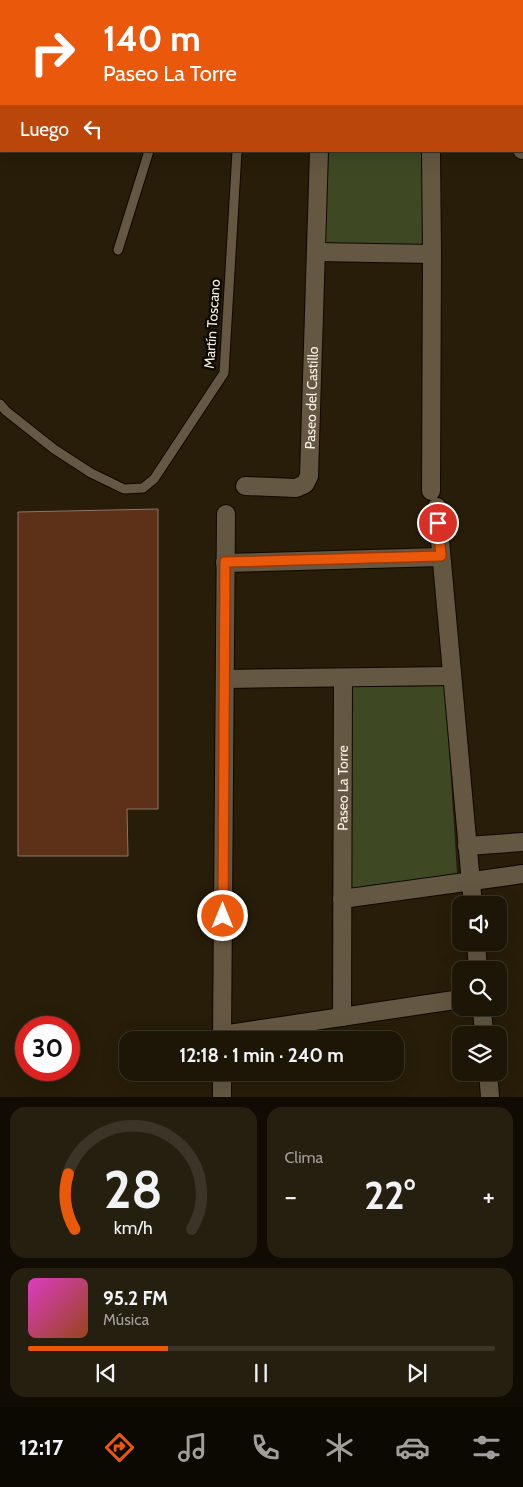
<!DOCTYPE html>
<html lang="es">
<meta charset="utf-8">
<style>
body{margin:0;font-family:Cabin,sans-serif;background:#251f10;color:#f1f3f6;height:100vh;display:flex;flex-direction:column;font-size:19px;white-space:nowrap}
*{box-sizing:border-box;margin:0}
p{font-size:16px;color:#a09f9b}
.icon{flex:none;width:28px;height:28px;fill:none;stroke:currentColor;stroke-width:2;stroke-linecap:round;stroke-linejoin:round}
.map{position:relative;height:1097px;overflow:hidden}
.details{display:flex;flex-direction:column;gap:10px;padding:10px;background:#100c03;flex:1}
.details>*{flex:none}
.hud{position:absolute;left:0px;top:0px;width:524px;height:152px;box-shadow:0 5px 20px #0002,0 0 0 1px #3b3528;background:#ea580c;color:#fff;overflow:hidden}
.fabs{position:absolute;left:452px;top:896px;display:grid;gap:10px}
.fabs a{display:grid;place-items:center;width:55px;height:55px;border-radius:10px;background:#1d1606;box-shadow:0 5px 20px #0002,0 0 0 1px #3b3528;font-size:25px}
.speed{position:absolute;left:15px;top:1016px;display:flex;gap:10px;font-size:25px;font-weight:700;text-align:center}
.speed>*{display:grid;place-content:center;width:65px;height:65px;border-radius:50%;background:#1d1606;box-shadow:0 5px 20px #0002,0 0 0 1px #3b3528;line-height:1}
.speed .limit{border:8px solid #d22;background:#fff;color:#111}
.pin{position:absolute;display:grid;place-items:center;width:42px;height:42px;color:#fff;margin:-21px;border:2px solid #fff;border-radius:50%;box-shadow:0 1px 5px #0007}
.me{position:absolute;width:55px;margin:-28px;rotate:0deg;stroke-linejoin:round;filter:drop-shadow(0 0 4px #0008)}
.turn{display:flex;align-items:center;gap:18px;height:105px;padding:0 20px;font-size:22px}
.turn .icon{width:65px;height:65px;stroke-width:2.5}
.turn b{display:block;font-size:35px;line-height:42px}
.then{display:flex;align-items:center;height:48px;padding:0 20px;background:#0003;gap:10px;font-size:19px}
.big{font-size:38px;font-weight:700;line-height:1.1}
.details .card{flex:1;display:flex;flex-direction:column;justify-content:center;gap:8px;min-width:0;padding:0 18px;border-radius:15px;background:#251f10}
.details .dial{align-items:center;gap:0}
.dial svg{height:130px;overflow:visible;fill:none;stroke:#3b3528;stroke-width:7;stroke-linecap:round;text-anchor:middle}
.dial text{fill:#f1f3f6;stroke:none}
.song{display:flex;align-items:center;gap:15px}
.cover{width:60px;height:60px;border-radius:8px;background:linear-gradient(135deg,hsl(310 70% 55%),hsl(20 70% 35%))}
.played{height:5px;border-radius:2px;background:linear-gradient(90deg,#ea580c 30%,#3b3528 30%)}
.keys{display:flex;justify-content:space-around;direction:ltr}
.heat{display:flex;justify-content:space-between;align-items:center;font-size:28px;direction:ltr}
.details .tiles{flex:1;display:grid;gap:10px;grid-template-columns:1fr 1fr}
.card:last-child{grid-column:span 2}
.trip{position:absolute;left:119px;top:1031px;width:285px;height:50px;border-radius:15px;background:#1d1606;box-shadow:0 5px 20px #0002,0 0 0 1px #3b3528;font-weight:700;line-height:50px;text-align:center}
.tabs{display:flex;height:80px;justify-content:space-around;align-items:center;background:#0c0902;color:#a09f9b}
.tabs .icon{width:35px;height:35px}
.tabs .on{color:#ea580c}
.tabs b{font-size:22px;color:#f1f3f6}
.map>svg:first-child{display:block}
.green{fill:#3e4924}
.building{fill:#5c3117;stroke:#8e7568}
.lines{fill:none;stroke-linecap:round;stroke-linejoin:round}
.lane-casing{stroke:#100700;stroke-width:11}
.street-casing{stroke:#100700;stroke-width:20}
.lane{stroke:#645842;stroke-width:9}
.street{stroke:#645842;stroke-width:18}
.route-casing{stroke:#983908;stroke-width:12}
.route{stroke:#ea580c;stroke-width:9}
.labels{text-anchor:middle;stroke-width:5;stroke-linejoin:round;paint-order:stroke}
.street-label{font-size:14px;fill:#faf3e6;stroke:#0c0802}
</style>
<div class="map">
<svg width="523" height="1097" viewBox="0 0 523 1097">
<rect width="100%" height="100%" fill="#271d08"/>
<!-- green -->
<path class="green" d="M325,151H423L422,245L322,243Z
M445,686L457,873L344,894L346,687Z"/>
<!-- building -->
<path class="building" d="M14,0H167L166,1H14Z
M1,52V111H0V57Z
M158,509V809H127L128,856H18V512Z"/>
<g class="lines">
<defs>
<path id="lane" d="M195,1V0
M118,250L149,151
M0,404L6,411L54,449L91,473L124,489L143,488L154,479L224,373L237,151"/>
<g id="street">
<path d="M324,1V0"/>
<path d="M436,1V0"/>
<path d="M522,122H523"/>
<path d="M522,150H523"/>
<path d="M316,252L432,254"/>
<path id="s1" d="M245,486L296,488L305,484L309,476L319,151"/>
<path d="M431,491L432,254L431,151"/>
<path d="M437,507L473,905"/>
<path d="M225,563L441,557"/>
<path d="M225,679L452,676"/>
<path d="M467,846L523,842"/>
<path d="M342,899L523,874"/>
<path d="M476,942L478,970"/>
<path d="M482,1008L484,1035"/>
<path id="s2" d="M342,1017L343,678"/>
<path d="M222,1035L461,999"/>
<path d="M222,1040L226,514"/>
<path d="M488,1072L490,1097"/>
<path d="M222,1097V1072"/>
</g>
</defs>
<!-- lane casing -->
<use href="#lane" class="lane-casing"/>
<!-- street casing -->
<use href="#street" class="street-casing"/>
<!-- lane -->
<use href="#lane" class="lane"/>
<!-- street -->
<use href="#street" class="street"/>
</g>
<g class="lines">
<defs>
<path id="route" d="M223,916L225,562L441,556L438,523"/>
</defs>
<!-- route casing -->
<use href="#route" class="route-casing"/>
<!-- route -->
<use href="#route" class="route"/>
</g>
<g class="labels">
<!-- street labels -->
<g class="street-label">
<text transform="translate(212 324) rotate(-86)" y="5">Martín Toscano</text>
<text dy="5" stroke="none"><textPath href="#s1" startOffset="148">Paseo del Castillo</textPath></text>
<text dy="5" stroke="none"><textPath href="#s2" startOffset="229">Paseo La Torre</textPath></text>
</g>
</g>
</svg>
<div class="fabs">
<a><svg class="icon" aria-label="sound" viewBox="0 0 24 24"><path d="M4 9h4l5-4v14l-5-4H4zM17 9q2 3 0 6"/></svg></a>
<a><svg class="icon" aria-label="search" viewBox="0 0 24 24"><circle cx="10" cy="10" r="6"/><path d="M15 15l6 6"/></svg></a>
<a><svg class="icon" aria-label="layers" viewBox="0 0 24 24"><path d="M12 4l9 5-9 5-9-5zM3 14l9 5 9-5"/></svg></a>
</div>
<div class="speed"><div class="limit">30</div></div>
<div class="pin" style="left:438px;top:523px;background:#d93025"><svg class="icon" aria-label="arrive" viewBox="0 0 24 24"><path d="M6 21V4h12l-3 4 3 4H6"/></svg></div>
<svg class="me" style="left:223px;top:916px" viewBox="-20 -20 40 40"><circle r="17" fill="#ea580c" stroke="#fff" stroke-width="3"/><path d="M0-11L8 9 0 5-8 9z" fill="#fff"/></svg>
<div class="trip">12:18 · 1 min · 240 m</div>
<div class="hud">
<div class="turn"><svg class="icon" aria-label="right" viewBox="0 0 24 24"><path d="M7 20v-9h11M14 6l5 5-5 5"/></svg><div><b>140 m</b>Paseo La Torre</div></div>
<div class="then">Luego<svg class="icon" aria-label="left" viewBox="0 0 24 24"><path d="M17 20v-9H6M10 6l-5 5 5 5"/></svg></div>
</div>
</div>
<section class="details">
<div class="tiles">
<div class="card dial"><svg viewBox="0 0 100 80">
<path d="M14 69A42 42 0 1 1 86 69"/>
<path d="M14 69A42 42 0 0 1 10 35" stroke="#ea580c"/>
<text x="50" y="56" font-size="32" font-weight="700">28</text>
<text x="50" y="72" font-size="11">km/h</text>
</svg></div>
<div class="card"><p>Clima</p>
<div class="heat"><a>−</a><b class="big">22°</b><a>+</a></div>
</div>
<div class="card">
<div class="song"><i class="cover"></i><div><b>95.2 FM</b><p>Música</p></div></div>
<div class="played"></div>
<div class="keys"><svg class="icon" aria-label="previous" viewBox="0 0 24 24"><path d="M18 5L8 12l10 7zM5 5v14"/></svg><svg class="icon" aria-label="pause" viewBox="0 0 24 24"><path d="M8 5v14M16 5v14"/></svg><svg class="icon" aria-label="next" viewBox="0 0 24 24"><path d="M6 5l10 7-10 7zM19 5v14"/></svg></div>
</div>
</div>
</section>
<nav class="tabs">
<b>12:17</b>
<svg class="icon on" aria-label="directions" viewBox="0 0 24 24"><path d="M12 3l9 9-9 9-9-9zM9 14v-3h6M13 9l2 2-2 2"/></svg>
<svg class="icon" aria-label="music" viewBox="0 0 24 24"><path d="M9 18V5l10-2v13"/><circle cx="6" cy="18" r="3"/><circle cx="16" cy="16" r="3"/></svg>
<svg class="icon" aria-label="phone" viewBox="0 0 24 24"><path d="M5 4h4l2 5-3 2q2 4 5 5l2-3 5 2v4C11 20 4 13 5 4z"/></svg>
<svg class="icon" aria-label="climate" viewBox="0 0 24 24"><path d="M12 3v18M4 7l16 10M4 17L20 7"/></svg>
<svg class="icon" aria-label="car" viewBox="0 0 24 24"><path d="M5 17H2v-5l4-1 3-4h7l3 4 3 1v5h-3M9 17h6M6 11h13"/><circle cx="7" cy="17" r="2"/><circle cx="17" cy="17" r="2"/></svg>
<svg class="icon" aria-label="filters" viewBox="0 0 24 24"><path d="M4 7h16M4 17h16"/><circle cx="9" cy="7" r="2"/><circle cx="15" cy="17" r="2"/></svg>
</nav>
